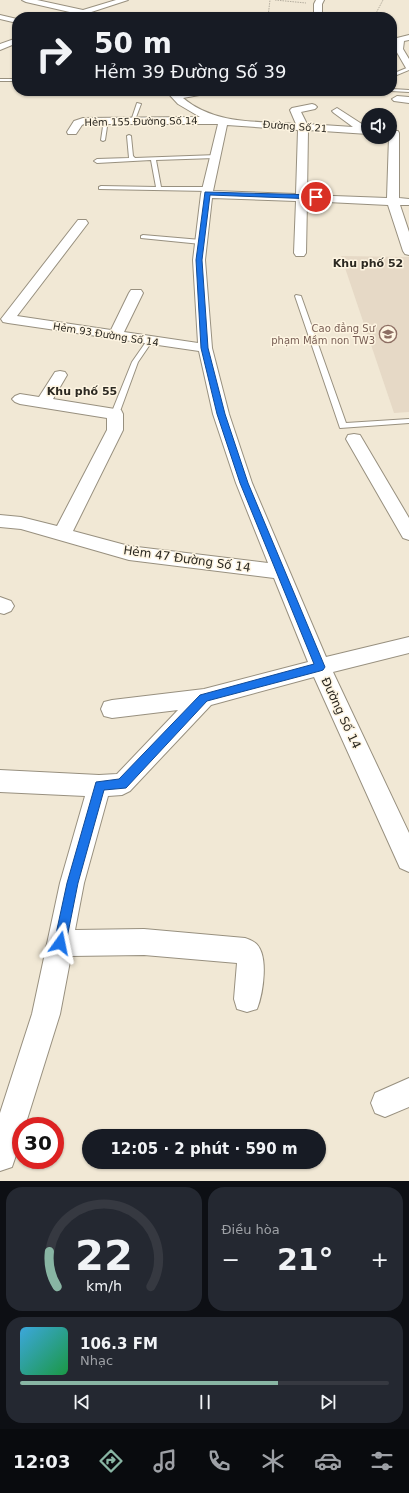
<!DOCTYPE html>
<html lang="vi">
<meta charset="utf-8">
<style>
body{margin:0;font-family:"DejaVu Sans",sans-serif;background:#242831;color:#f1f3f6;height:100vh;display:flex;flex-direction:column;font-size:15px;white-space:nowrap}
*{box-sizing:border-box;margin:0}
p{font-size:13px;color:#9ea1a6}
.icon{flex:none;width:22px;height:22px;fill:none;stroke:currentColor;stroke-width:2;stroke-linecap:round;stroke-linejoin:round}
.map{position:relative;height:1181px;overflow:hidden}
.side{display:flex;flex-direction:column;gap:6px;padding:6px;background:#0d0f14;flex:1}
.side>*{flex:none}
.top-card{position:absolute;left:12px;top:12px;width:385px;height:84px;border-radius:16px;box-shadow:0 1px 3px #0004;background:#171b24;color:#f1f3f6;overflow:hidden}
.buttons{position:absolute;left:361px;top:108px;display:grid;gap:8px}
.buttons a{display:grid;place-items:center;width:36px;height:36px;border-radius:50%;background:#171b24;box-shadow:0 1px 3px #0004;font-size:20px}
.speed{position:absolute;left:12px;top:1117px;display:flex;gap:8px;font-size:20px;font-weight:700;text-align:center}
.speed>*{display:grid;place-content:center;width:52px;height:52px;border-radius:50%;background:#171b24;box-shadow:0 1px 3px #0004;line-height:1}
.speed .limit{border:6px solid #d22;background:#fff;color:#111}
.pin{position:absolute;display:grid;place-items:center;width:34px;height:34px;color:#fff;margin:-17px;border:2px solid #fff;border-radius:50%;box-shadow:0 1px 4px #0007}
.me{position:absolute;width:44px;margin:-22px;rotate:12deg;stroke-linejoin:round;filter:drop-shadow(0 0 3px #0008)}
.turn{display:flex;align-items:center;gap:14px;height:84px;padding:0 16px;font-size:18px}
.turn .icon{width:52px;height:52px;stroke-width:2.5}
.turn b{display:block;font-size:28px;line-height:34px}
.big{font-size:30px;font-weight:700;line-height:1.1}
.side .widget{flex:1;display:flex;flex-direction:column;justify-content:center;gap:6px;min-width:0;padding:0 14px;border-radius:16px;background:#242831}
.side .dial{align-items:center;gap:0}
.dial svg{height:104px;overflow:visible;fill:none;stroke:#363941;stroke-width:7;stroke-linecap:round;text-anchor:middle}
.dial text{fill:#f1f3f6;stroke:none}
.song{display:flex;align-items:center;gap:12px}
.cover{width:48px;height:48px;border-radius:6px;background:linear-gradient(135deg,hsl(200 70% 55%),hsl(140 70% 35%))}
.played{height:4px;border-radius:2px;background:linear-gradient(90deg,#88b5a3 70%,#363941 70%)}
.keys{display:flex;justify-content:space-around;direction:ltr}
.heat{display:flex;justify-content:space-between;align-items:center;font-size:22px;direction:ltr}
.side .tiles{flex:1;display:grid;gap:6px;grid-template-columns:1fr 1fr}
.widget:last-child{grid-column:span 2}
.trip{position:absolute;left:82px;top:1129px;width:244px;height:40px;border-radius:20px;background:#171b24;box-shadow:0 1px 3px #0004;font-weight:700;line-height:40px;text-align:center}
.tabs{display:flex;height:64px;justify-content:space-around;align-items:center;background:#090b0e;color:#9ea1a6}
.tabs .icon{width:28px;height:28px}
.tabs .active{color:#88b5a3}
.tabs b{font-size:18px;color:#f1f3f6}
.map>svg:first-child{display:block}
.education{fill:#e6d9c6}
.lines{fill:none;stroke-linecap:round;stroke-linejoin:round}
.service-casing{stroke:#98907f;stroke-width:2}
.minor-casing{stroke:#98907f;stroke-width:2}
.path{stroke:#b4ad9e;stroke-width:1;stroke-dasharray:1.5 1;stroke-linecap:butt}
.service{fill:#fff;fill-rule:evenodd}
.minor{fill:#fff;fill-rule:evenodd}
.route{fill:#1a73e8;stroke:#114b97}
.labels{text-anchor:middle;stroke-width:3;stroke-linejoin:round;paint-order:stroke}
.far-street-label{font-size:10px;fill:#2b2821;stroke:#fef5e2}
.far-education-label{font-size:10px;fill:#785e54;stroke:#fef5e2;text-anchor:end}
.far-neighbourhood-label{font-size:11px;font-weight:bold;fill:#2b2821;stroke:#fef5e2}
.street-label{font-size:12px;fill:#2b2821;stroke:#fef5e2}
</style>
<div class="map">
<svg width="409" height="1181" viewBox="0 0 409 1181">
<rect width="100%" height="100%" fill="#f1e8d5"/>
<!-- education -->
<path class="education" d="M341,256L409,257V412L394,413Z"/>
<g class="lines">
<defs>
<path id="service" d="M409,67V70L392,77V74Z
M0,79H17V81H0Z
M392,89L409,90V92L391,91H392Z
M137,103L141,104L135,120L131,121Z
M106,119L108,120L105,140L103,141L101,140L104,120Z
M129,135L131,136L133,156L135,158L217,155L218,156L215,158L156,160L161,187H208L211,189L208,191L99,189V187L101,186L156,187L151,160L97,163L94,161L97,159L129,158L127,136Z
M143,235L201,240L204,242L201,244L141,238V236Z
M296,295L301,296L346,423L409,419V423L340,428L295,296Z
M150,338L153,340L138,362L119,414L115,416H112L111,414L132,362L148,339Z"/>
<path id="minor" d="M22,0H37L83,10L116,0H128L76,17H64L74,13L26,2Z
M316,0H324L322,4V17H314V4Z
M0,15L17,19V23L0,19Z
M409,35V40L404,41L403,49L409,59V69L406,68L395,49L397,38Z
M17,38V43L0,50V44Z
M166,91H176L178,94L192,91H212L210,93L183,98C215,125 258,121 296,124L290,110L292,108L312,104L315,105L317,107L315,109L301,112L307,124L353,127L334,113L332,111L337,108L368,128V134L308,130L307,195L387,198L389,137L390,131H398L399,133V198L409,199V205H400L409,232V255L405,254L403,251L388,205L307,201L306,253L304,256H296L294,253L296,201L212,198L205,260L212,348L229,414L252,483L326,657L409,637V653L333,672L409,833V872L400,868L314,677L211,705L130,791L122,795L108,796L84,883L75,930L144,929L245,938C248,939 251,940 254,942C270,952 263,994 257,1009L247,1012L237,1009L234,999L237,963L144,955L71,956L60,1014L25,1126H21C21,1141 17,1153 12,1167L0,1171V1113L32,1014L60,883L85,796L0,792V770L99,775L117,774L178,710L112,718L104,716L101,709L104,702L112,700L204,689L308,662L274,578L129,560L21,529L0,527V515L21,517L57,526L107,430V418L20,404L15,402L12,399L15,396L20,394L39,397L55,372L60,371L65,372L67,375L53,399L115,409L121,410L123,414V430L73,531L129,546L268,563L236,483L213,414L199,351L8,323L3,322L1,319L78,220H86L88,223L17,316L111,330L129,293L131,290H141L143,293L124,332L198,343L193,260L201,194L218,124H84L82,125L76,134H68L67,132L74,121L83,118L200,117L178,104ZM227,125L298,130L296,194L213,191Z
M397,96L409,97V103L394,101L392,99Z
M354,434L360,435L409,518V540L403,538L346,439L348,435Z
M0,597L11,601L14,606L11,611L4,614L0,613Z
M409,1078V1107L385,1117L375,1113L371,1103L375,1093Z"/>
</defs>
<!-- service casing -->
<use href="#service" class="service-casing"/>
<!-- minor casing -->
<use href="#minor" class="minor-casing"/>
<!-- path -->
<path class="path" d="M275,0L306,3
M268,17L270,0
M374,17L383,0"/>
<!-- service -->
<use href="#service" class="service"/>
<!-- minor -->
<use href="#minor" class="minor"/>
</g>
<!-- route -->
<path class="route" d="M205,192L316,195L318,197L316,199L210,195L202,260L208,348L225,414L248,483L325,667L323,670L320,671L207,701L126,788L104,790L78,883L66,943L64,948L60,949L55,948L54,943L67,883L96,782L119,779L200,695L314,664L240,483L217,414L201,348L196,260Z"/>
<!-- icons -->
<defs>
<symbol id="university-ring" viewBox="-11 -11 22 22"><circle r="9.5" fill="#fef5e2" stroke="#8d6e63" stroke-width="1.5"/><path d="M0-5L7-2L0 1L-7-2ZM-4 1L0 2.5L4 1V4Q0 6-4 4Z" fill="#8d6e63"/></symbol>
</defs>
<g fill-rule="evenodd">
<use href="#university-ring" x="378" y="324" width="20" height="20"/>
</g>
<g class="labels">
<!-- far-street labels -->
<g class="far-street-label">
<text transform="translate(141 121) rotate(-1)" y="4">Hẻm 155 Đường Số 14</text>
<text transform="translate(295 126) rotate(4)" y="4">Đường Số 21</text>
<text transform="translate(106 334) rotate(9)" y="4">Hẻm 93 Đường Số 14</text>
</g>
<!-- far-education labels -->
<g class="far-education-label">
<text x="375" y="332">Cao đẳng Sư<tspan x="375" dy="12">phạm Mầm non TW3</tspan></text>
</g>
<!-- far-neighbourhood labels -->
<g class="far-neighbourhood-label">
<text x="368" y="267">Khu phố 52</text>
<text x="82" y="395">Khu phố 55</text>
</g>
<!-- street labels -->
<g class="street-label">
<text transform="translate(187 559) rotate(8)" y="4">Hẻm 47 Đường Số 14</text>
<text transform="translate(341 713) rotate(65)" y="4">Đường Số 14</text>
</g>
</g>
</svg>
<div class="buttons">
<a><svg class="icon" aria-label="sound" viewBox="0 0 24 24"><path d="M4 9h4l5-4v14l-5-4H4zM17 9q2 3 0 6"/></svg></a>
</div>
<div class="speed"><div class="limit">30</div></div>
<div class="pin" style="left:316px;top:197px;background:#d93025"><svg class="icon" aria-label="arrive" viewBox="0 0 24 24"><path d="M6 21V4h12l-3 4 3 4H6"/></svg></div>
<svg class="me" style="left:60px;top:943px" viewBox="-20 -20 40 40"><path d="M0-17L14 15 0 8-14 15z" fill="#1a73e8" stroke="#fff" stroke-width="4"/></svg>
<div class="trip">12:05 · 2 phút · 590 m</div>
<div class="top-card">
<div class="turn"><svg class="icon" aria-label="right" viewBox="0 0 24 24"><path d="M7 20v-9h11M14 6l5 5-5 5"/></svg><div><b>50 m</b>Hẻm 39 Đường Số 39</div></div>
</div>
</div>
<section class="side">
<div class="tiles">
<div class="widget dial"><svg viewBox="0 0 100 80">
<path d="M14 69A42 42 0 1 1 86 69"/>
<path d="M14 69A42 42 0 0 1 8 42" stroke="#88b5a3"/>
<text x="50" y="56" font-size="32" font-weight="700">22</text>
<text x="50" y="72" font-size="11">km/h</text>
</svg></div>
<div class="widget"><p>Điều hòa</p>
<div class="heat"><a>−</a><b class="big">21°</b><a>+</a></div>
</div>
<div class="widget">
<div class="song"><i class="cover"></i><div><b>106.3 FM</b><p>Nhạc</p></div></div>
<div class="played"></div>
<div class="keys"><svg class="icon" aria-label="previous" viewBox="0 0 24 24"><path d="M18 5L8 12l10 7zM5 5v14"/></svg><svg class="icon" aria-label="pause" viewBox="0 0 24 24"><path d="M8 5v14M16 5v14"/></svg><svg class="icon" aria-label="next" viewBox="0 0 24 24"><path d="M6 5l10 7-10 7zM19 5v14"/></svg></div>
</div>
</div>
</section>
<nav class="tabs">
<b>12:03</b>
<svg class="icon active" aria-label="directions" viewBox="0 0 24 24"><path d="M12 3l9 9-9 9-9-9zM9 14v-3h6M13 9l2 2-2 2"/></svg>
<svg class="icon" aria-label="music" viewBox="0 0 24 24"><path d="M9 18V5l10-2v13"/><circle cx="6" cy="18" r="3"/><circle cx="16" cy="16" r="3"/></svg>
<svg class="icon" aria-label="phone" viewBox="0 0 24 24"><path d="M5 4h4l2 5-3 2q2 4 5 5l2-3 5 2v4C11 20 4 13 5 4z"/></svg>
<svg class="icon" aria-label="climate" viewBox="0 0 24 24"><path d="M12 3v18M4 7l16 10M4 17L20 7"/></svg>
<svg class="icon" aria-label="car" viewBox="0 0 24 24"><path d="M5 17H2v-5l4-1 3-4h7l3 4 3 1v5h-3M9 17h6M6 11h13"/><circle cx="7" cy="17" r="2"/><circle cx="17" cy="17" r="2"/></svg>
<svg class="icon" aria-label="filters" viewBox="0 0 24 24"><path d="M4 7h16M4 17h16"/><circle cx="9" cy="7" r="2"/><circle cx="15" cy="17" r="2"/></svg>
</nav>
